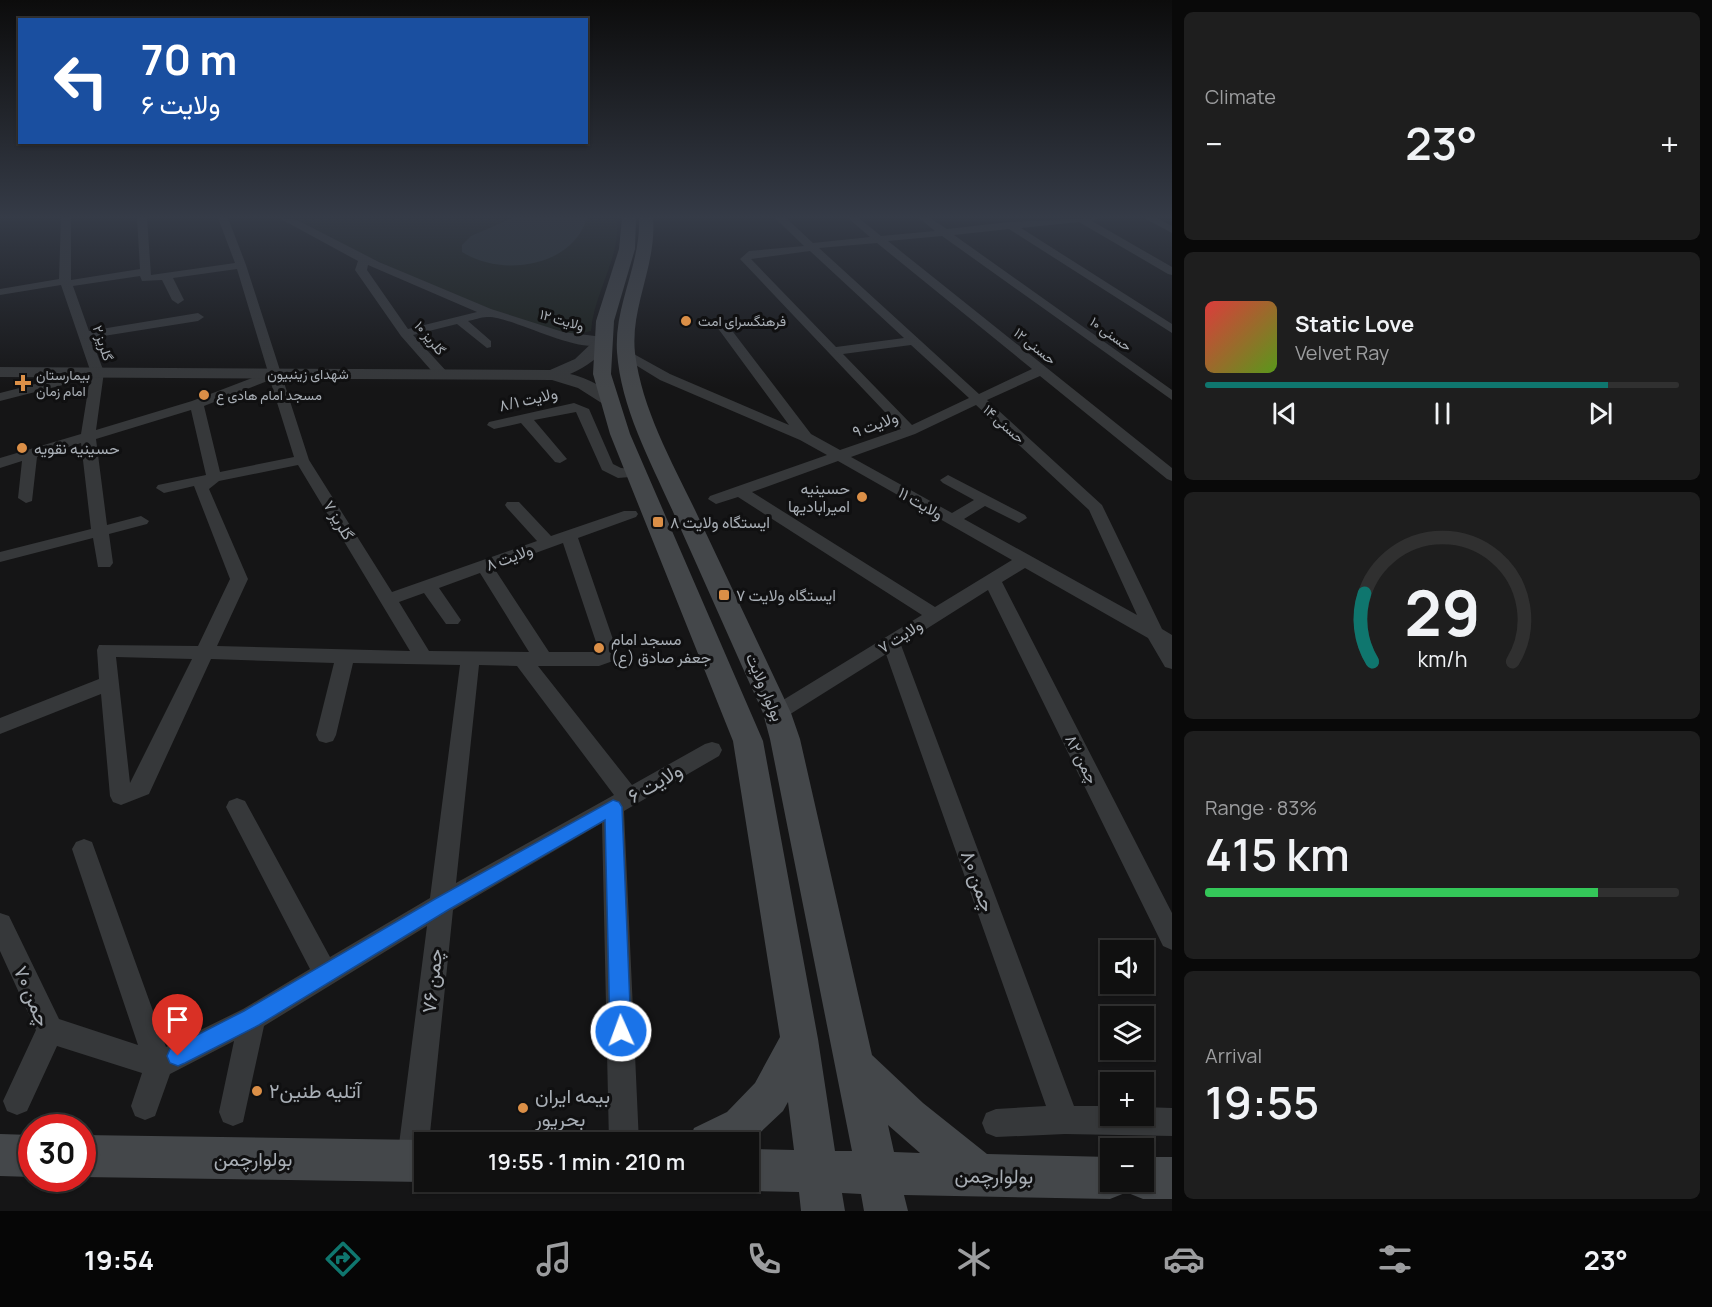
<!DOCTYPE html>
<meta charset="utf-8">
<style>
body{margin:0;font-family:Manrope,Vazirmatn,sans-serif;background:#1e1e1e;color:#f1f3f6;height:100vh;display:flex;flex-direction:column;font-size:22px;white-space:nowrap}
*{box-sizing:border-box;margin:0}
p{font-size:20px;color:#9c9d9f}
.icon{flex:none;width:33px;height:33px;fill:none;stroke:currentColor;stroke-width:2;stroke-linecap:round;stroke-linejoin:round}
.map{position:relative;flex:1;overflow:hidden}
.side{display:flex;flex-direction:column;gap:12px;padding:12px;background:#090909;width:540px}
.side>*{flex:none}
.hud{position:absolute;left:18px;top:18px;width:570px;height:126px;border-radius:0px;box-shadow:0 2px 4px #0004,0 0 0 2px #303030;background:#1a4fa0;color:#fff;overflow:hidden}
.buttons{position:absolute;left:1100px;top:940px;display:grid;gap:12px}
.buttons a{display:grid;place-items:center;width:54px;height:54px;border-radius:0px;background:#101010;box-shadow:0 2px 4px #0004,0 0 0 2px #303030;font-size:30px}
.speed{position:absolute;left:18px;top:1114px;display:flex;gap:12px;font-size:30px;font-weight:700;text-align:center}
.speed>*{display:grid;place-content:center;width:78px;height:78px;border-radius:50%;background:#101010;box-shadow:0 2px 4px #0004,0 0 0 2px #303030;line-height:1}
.speed .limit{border:9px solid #d22;background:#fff;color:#111}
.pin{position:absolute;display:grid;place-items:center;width:51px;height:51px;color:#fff;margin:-62px -26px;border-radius:50% 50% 50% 0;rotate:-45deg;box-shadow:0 0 6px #0007}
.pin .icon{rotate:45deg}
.me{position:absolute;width:66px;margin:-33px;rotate:358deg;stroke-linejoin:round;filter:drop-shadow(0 0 4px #0008)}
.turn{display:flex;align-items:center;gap:21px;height:126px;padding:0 24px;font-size:27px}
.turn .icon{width:78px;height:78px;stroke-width:2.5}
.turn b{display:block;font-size:42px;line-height:51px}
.big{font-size:45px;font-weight:600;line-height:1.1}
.side .widget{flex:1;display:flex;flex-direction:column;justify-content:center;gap:9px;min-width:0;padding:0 21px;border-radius:9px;background:#1e1e1e}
.side .dial{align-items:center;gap:0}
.dial svg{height:156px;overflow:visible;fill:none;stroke:#303030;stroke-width:7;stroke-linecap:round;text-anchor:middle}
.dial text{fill:#f1f3f6;stroke:none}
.song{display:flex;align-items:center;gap:18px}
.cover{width:72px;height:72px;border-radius:9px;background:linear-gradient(135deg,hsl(0 70% 55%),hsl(90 70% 35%))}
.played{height:6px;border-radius:3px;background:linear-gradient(90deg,#0f766e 85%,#303030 85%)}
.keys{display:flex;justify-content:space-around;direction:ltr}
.heat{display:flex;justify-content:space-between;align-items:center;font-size:33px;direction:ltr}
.charge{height:9px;border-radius:4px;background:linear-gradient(90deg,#34c759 83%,#303030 0)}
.trip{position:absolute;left:414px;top:1132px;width:345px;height:60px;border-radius:0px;background:#101010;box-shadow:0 2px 4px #0004,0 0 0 2px #303030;font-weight:600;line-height:60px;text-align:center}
.tab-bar{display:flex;height:96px;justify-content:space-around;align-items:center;background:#060606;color:#9c9d9f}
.tab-bar .icon{width:42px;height:42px}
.tab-bar .current{color:#0f766e}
.tab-bar b{font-size:27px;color:#f1f3f6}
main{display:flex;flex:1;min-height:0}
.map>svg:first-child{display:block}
.green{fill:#1b201b}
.water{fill:#2c3538}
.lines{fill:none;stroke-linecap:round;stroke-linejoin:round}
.minor{fill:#36383a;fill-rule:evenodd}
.tertiary{fill:#36383a;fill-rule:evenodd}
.secondary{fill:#44474a;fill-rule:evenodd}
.route{fill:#1a73e8;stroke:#114b97;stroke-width:1.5}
.poi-dot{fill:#db8f47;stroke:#101011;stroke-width:2}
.labels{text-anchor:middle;stroke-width:6;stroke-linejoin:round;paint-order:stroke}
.far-street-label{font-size:14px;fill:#a8aeb5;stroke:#101011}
.far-poi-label{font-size:14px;fill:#a8aeb5;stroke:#101011;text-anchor:start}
.street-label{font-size:16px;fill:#a8aeb5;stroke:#101011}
.poi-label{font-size:16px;fill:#a8aeb5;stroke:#101011;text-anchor:start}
.near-street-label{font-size:20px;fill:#a8aeb5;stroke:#101011}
.near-poi-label{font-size:20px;fill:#a8aeb5;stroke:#101011;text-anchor:start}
</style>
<main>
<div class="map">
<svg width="1172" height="1211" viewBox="0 0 1172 1211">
<rect width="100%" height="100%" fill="#151516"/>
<!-- green -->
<path class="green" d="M294,218H617C621,258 594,292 591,331L569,336L471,304L334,241Z"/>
<!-- water -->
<path class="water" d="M512,218H587C572,268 501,277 462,252V245L471,236Z"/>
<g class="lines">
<!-- minor -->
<path class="minor" d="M61,218H71V280L140,269L137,218H147L151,275L235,263L218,218H228L246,265L309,460L392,592L537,541L507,508L505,505L507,502H519L551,536L624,511H636L638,514L636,517L578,538L617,651L613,661L599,666H538L632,785L705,744L712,742L719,744L722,750L719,756L624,811L639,1143H609L602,823L453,910L429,1143H424L422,1170L412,1175L402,1170L397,1160L427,926L264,1026L243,1122L233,1126L223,1122L219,1112L234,1041L170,1074L155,1116L145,1120L135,1116L131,1106L142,1073L57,1046L27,1111L17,1115L7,1111L3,1101L36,1030L0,951V913L9,916L59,1019L138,1045L72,849L76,842L84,839L92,842L166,1047L243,1009L310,969L226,807L229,801L237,798L245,801L330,957L430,898L460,665L353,663L336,735L333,741L326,743L319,741L316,735L334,663L211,659L149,794L121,805L113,802L110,796L101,694L0,734V718L99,679L97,650L99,645L198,646L230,579L194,486L164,493L156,488L158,485L206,475L191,410L96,439L107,525L141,516L149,521L147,524L109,534L113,563L110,567H98L93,538L0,562V552L91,529L81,443L37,457L32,501L26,503L18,498L22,461L0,468V458L81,434L90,378L0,401V393L90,370L61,285L0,295V289L59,279ZM237,269L268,372L192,401L96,430L104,372L91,338L198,321L204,317L198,313L89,331L73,286L140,276L142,281L162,280L172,300L178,304L184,300L173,278ZM270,380L294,457L220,472L204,406ZM298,465L410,651L217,646L248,579L209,489L219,481ZM563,543L599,651L597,652H549L494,568ZM480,573L529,652L429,651L399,602L424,593L446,624H458L461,620L439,588ZM116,657L192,659L130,783ZM479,665L517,666L614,795L456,883Z
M279,218L297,220L379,262L491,309L563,332L603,337L609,341C588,361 511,315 487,317C481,317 474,320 468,321L491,341V347L487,348L457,324L413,335L449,374L447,377H437L401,336L355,270L358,261ZM368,265L477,312L408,329L367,270Z
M775,218H786L813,243L870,237L848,218H859L881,236L935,231L919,218H930L947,229L1009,222L1098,218L1092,221L1172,267V275L1168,274L1079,222L1021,228L1172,324V333L1009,229L954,235L1172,390V400L942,236L888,241L1172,468V481L1167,479L1040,376L987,400L1102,505L1162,629L1172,635V669L1165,667L1148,638L1025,568L1002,582L1172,913V950L1163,946L988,590L901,645L1074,1106H1110V1116H1143V1107L1172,1108V1136L1065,1134L996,1137L986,1133L982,1123L986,1113L996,1109L1046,1106L886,654L784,718L777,721L770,718L767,713L770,708L922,615L738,497L716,504L708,499L710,496L827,455L800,440L660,380L621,356L622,353H632L670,374L789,425L717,327L727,324L811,434L840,450L901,429L740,259L749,251L804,246ZM877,243L1032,369L979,394L819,248ZM810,251L904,338L836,347L751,259ZM911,345L969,398L912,425L843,354ZM976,405L1089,510L1137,615L964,519L985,506L1019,523L1027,518L1025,515L948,475L940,480L943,483L974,500L952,513L851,457L915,434ZM838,461L1012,560L935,607L752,492Z
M1144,218H1157L1172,226V233Z
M574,403L589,409L613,464L621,468L642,470L645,473L642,476L618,478L602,470L576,412L534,420L567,459L560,463L555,462L521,423L494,429L487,425L489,422Z"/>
<!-- tertiary -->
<path class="tertiary" d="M603,336L611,341C600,357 588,366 570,374C588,378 609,389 620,404L611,409L578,388L552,380L0,377V367L550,370L575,359L597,338Z"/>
<!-- secondary -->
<path class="secondary" d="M622,218H636L635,249L614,321L611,374L630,434L763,741L818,1039L835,1151H852L770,739L763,713C733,647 704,580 674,514C651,462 621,409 617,352C614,305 641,264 639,218H653C657,265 630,307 635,353C642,409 671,460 695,510C727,578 759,645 791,713L800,739L872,1055L923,1103L987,1154L1110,1157V1182H1143V1157H1172V1199H1143L1128,1193L1126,1189L1125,1193L1110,1199L904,1195L908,1211H864L861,1194L842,1193L845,1211H801L799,1192L748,1191L732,1182H748V1149L794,1150L788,1102L783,1111L748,1144L688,1143L694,1128L727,1112L755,1083L780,1037L733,741L610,434L593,374L596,321L619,249ZM888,1125L920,1153L894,1152Z
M0,1134L32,1135V1177L0,1176Z
M82,1135L424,1140L431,1143H424V1182L82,1177Z"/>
</g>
<!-- sky -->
<linearGradient id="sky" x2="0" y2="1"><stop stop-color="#0c0c0c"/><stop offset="0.56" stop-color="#353b47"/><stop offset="1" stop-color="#353b47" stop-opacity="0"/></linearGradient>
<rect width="1172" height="388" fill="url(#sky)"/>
<!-- route -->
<path class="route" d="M613,800L619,802L622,807L631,1031L628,1038L621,1041L613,1038L610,1031L605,820L448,910L259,1025L185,1063L178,1066L170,1063L167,1056L170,1049L244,1011L435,899Z"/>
<!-- markers -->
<g class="poi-dot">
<circle cx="686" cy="321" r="6"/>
<path d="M20 374h6v6h6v6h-6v6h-6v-6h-6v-6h6z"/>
<circle cx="204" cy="395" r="6"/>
<circle cx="22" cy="448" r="6"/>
<circle cx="862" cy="497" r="6"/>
<rect x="652" y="516" width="12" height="12" rx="3"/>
<rect x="718" y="589" width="12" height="12" rx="3"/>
<circle cx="599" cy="648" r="6"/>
<circle cx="257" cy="1091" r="6"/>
<circle cx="523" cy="1108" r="6"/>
</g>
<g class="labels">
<!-- far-street labels -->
<g class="far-street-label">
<text transform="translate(562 320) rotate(16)" y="5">ولایت ۱۲</text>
<text transform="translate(1111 334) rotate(36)" y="5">حسنی ۱۰</text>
<text transform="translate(430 338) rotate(50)" y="5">گلریز ۱۰</text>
<text transform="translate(103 343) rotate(72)" y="5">گلریز ۲</text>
<text transform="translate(1035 346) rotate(39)" y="5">حسنی ۱۲</text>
<text x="308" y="379">شهدای زینبیون</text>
<text transform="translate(1004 424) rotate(42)" y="5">حسنی ۱۴</text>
</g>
<!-- far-poi labels -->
<g class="far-poi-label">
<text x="698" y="326">فرهنگسرای امت</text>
<text x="36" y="380">بیمارستان<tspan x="36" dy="16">امام زمان</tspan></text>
<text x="216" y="400">مسجد امام هادی ع</text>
</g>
<!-- street labels -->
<g class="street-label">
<text transform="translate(528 399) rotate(-13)" y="6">ولایت ۸/۱</text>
<text transform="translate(875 424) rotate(-20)" y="6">ولایت ۹</text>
<text transform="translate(921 503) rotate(30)" y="6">ولایت ۱۱</text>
<text transform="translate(339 520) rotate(59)" y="6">گلریز ۷</text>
<text transform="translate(509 557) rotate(-20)" y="6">ولایت ۸</text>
<text transform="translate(900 636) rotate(-32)" y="6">ولایت ۷</text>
<text transform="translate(765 687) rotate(67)" y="6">بولوار ولایت</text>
<text transform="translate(1082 759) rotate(63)" y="6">چمن ۸۲</text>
</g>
<!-- poi labels -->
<g class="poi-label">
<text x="34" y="454">حسینیه نقویه</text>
<text x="850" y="494" text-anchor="end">حسینیه<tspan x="850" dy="18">امیرابادیها</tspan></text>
<text x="670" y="528">ایستگاه ولایت ۸</text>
<text x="736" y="601">ایستگاه ولایت ۷</text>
<text x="611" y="645">مسجد امام<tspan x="611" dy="18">جعفر صادق (ع)</tspan></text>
</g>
<!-- near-street labels -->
<g class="near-street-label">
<text transform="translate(655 783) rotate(-30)" y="7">ولایت ۶</text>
<text transform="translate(978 881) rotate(70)" y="7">چمن ۸۰</text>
<text transform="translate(432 981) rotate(-84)" y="7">چمن ۷۶</text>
<text transform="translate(32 996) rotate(67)" y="7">چمن ۷۰</text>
<text x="253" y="1166">بولوارچمن</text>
<text transform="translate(994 1176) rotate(1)" y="7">بولوارچمن</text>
</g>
<!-- near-poi labels -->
<g class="near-poi-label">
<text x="269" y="1098">آتلیه طنین۲</text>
<text x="535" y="1103">بيمه ايران<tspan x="535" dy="23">بحرپور</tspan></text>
</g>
</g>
</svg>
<div class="buttons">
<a><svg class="icon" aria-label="sound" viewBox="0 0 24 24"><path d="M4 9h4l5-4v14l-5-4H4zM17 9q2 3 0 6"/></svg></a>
<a><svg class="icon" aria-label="layers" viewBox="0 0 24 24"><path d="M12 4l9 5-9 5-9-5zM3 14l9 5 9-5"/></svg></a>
<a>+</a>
<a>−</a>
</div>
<div class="speed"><div class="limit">30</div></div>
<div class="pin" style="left:178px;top:1056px;background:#d93025"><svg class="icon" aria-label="arrive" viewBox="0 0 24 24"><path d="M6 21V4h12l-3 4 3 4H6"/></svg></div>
<svg class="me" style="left:621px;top:1031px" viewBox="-20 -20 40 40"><circle r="17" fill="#1a73e8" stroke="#fff" stroke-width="3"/><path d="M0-11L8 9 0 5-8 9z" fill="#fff"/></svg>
<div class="trip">19:55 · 1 min · 210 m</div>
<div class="hud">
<div class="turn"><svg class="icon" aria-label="left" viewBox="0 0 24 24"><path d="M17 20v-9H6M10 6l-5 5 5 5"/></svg><div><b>70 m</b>ولایت ۶</div></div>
</div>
</div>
<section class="side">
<div class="widget"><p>Climate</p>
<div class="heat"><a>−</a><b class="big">23°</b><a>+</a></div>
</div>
<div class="widget">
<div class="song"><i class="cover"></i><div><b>Static Love</b><p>Velvet Ray</p></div></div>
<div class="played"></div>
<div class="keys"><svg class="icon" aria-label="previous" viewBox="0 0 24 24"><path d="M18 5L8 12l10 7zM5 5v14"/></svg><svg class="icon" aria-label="pause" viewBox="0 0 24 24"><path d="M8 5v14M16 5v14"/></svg><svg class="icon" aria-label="next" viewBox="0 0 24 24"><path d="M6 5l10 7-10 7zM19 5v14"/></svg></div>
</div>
<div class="widget dial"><svg viewBox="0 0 100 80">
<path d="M14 69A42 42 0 1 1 86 69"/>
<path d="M14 69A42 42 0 0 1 10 34" stroke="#0f766e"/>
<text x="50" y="56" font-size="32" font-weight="700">29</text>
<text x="50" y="72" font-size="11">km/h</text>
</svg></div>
<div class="widget"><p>Range · 83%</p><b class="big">415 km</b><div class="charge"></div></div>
<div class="widget"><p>Arrival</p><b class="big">19:55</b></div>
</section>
</main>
<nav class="tab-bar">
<b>19:54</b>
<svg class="icon current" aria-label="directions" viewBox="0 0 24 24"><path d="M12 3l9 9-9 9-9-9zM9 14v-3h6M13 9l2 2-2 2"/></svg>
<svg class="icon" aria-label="music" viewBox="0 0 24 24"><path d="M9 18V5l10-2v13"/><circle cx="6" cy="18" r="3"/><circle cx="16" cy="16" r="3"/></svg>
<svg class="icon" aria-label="phone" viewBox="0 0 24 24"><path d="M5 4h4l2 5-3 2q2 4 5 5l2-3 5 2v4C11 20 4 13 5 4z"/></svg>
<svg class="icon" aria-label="climate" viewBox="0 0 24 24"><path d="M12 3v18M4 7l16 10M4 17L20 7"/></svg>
<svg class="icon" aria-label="car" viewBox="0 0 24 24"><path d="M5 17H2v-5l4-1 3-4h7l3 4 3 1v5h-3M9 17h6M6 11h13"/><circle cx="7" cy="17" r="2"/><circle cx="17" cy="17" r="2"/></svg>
<svg class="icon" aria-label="filters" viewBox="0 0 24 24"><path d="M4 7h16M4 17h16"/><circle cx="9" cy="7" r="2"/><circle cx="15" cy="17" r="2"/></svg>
<b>23°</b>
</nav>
